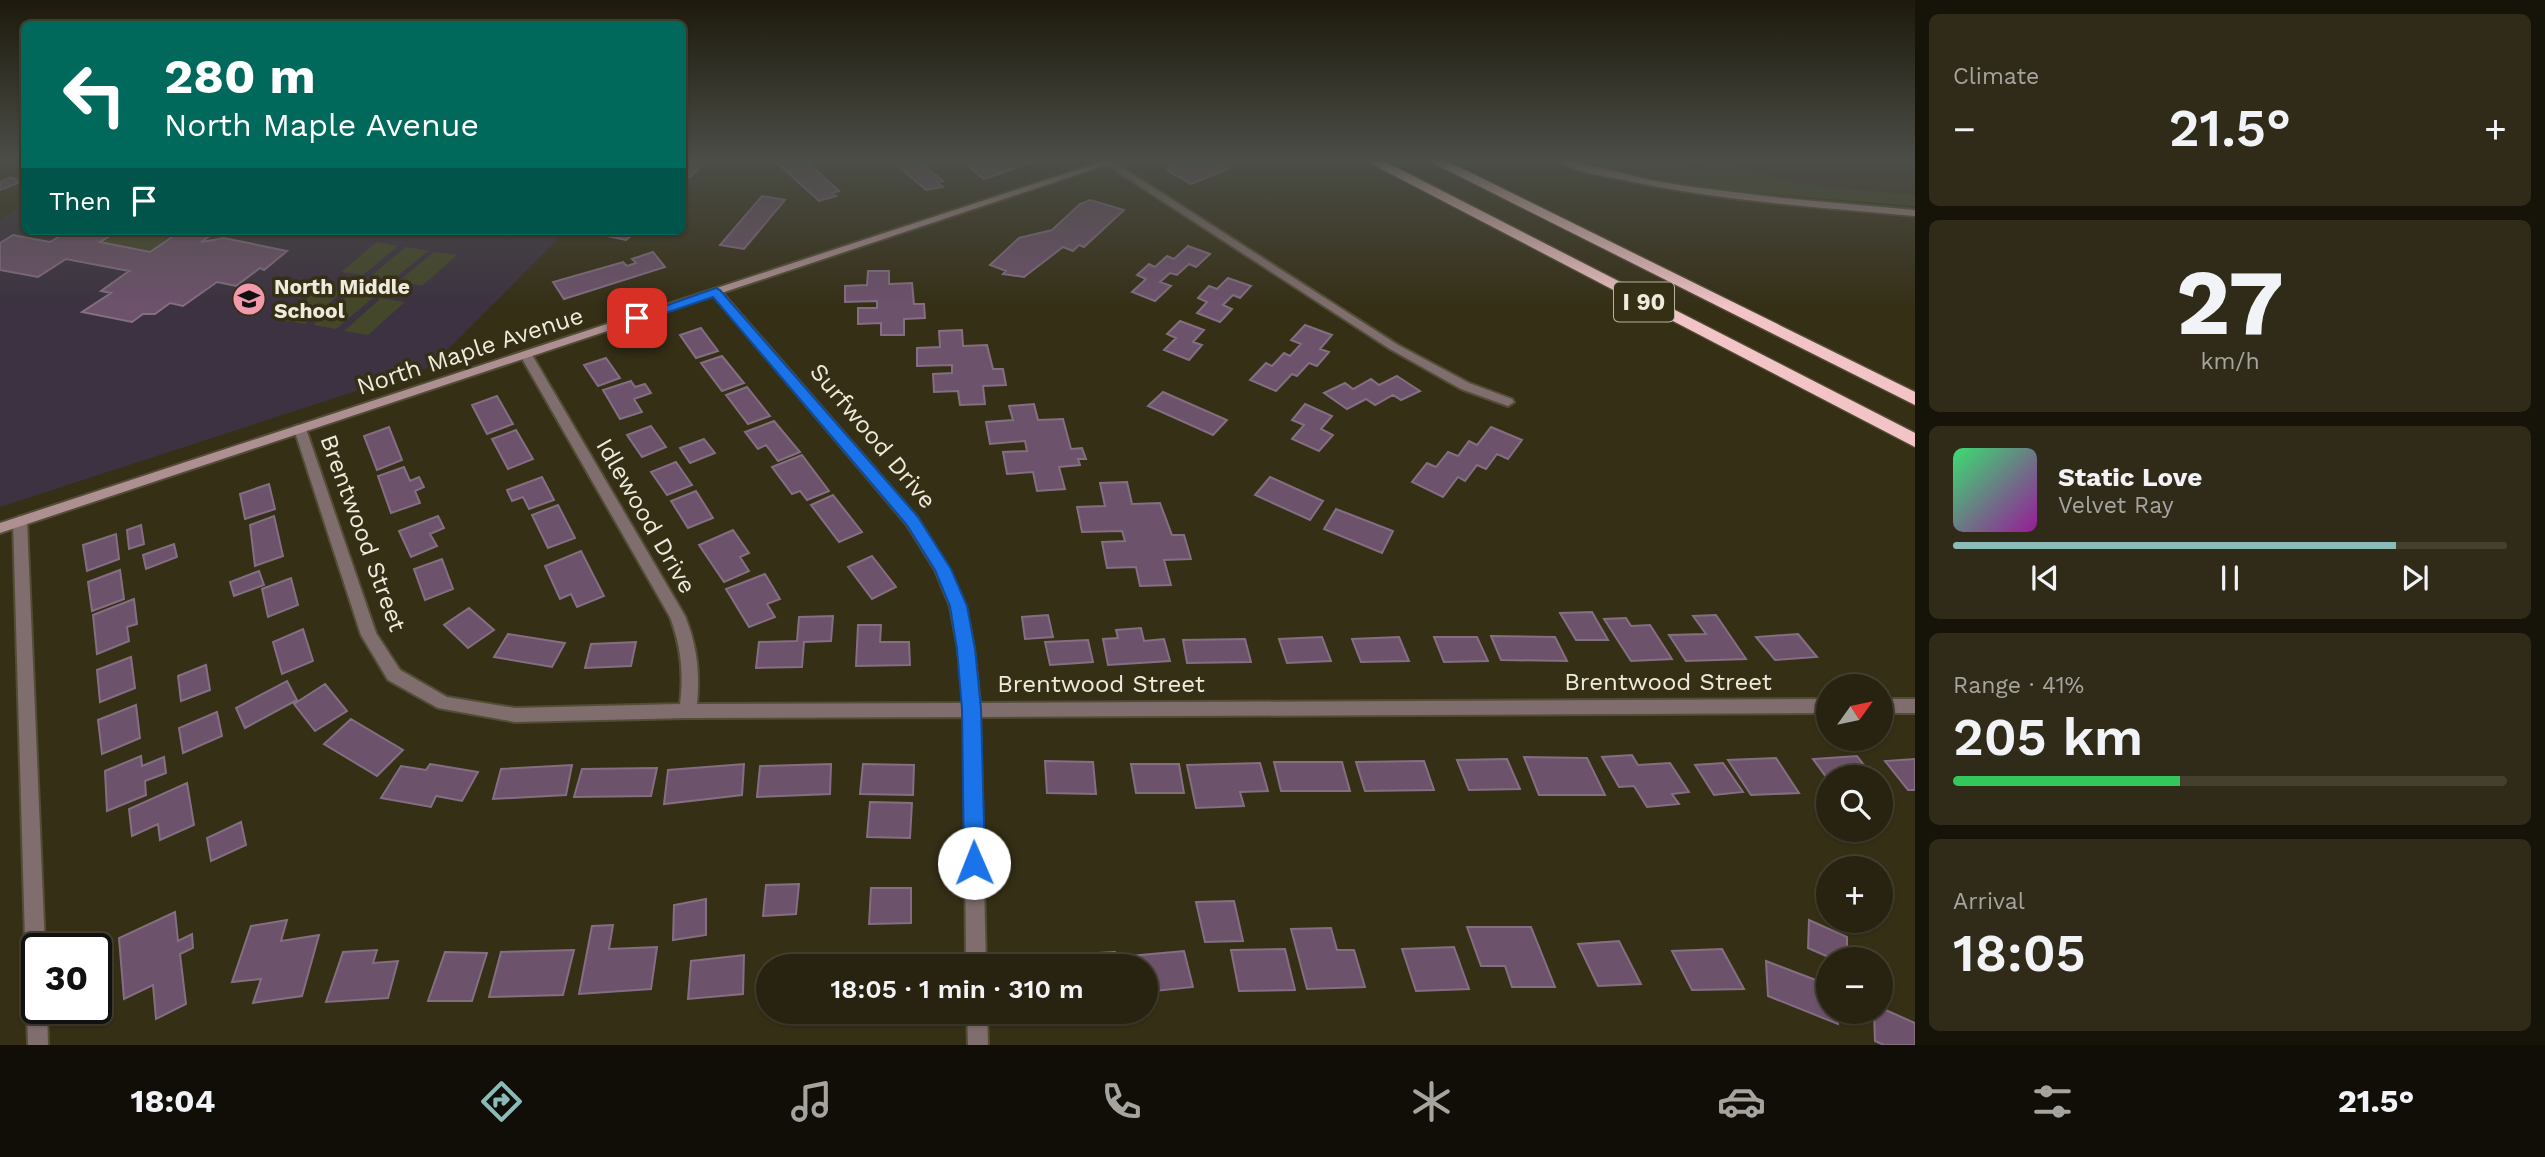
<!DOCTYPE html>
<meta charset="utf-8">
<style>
body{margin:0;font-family:"Work Sans",sans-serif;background:#302b19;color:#f1f3f6;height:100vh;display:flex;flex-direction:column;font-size:26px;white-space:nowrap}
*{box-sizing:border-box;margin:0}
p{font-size:23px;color:#a5a49f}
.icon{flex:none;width:38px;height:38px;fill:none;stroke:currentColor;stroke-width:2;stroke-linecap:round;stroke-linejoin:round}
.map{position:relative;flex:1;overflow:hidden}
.side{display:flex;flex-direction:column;gap:14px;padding:14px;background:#161309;width:630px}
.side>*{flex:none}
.guide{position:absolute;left:21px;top:21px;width:665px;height:214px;border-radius:10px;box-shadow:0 2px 5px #0004,0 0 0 2px #444030;background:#00695c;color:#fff;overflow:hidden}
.needle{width:46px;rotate:57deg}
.buttons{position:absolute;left:1816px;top:674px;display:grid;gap:14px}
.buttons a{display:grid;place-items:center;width:77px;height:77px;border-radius:50%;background:#282310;box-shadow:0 2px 5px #0004,0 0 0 2px #444030;font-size:35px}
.speed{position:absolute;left:21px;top:933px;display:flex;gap:14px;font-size:35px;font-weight:700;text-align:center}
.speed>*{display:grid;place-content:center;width:91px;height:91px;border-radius:50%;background:#282310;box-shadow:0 2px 5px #0004,0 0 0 2px #444030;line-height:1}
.speed .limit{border:4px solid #111;border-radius:10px;background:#fff;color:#111}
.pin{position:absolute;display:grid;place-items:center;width:60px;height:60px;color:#fff;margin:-30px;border-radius:14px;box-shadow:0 4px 10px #0006}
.me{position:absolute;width:77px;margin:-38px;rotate:359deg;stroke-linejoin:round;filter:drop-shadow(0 0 5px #0008)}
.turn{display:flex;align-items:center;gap:24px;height:147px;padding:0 28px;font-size:32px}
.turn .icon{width:91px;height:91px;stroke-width:2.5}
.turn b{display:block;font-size:49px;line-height:60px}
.then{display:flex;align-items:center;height:66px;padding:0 28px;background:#0003;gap:14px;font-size:26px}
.big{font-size:52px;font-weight:600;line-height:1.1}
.side .card{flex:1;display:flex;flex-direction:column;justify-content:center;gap:10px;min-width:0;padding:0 24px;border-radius:10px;background:#302b19}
.side .dial{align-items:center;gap:0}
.dial b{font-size:91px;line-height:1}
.song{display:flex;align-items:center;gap:21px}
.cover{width:84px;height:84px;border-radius:10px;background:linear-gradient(135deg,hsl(140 70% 55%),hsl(300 70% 35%))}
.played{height:7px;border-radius:4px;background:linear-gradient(90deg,#8bbbb9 80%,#444030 80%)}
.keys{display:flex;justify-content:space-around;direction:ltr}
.heat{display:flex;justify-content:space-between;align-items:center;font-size:38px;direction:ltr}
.charge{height:10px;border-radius:5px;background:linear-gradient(90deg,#34c759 41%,#444030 0)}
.trip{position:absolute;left:756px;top:954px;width:402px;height:70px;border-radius:35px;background:#282310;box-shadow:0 2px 5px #0004,0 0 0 2px #444030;font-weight:600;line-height:70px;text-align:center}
.menu{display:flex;height:112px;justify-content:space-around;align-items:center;background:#100e06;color:#a5a49f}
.menu .icon{width:49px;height:49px}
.menu .active{color:#8bbbb9}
.menu b{font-size:32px;color:#f1f3f6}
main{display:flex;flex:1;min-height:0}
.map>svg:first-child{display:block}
.commercial{fill:#433229}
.education{fill:#3c3241}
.green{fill:#444729}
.building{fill:#6d526c;stroke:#846e82;stroke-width:2}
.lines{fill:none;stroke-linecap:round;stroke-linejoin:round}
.street-casing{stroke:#534d36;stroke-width:4}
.secondary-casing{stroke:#534d36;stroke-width:4}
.highway-casing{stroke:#534d36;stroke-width:3}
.street{fill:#806d6e;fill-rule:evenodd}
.secondary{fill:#ae9092;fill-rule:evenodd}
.highway{fill:#f2c4c6;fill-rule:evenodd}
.route{fill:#1a73e8;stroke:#114b97;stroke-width:2}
.labels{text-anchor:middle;stroke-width:7;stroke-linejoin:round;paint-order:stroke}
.far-poi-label{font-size:21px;font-weight:bold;fill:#eeebdc;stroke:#352f16;text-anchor:start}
.shield{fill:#352f16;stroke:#b6b3a1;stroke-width:2}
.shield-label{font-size:23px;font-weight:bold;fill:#eeebdc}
.street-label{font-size:24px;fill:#eeebdc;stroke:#352f16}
</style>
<main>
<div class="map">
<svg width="1915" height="1045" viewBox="0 0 1915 1045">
<rect width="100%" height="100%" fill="#352f16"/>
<!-- commercial -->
<path class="commercial" d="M1600,161H1915V202Z"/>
<!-- education -->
<path class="education" d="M24,205V231H566L430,367L0,507V219Z"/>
<!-- green -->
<path class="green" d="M1586,161L1651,162L1661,165L1669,162L1689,170L1705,167L1693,161C1722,161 1751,174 1779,179C1824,188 1870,191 1915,195V206C1806,196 1692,193 1586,161Z
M118,231H181L150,252L100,242Z
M377,242L398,246L363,275L341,272Z
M406,247L428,251L393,280L371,276Z
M434,252L457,255L422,286L399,281Z
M320,288L343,291L305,324L282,320Z
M351,293L374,297L336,329L313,325Z
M381,298L405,302L368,335L344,331Z"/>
<!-- building -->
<path class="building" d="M682,161H707L690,177L683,179Z
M781,161H806L839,191L832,193L836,196L819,201L776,162Z
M892,161H918L943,181L938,183L943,187L926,190Z
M992,161H1035L984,179L968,166Z
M1185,161H1208L1228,169L1191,184L1167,170L1171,169L1169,167Z
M11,177L20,182L0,190V182Z
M762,196L785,200L744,249L720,245Z
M1090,200L1124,210L1084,247L1079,245L1073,251L1063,247L1024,277L1003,274L1006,271L990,265L1019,238L1052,230L1080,204Z
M68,231H118L100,242L150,252L181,231H217L201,242L224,238L287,251L264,270L260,268L236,286L217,282L183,306L170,303L155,314H143L132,322L82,312L111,293L101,291L129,271L66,259L38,277L0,270V243L13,235L50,242Z
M611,231H642L638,236L632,235L626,240L606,236Z
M1188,246L1210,254L1196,267L1189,264L1177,275L1170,273L1160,282L1171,286L1155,301L1132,292L1146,279L1137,275L1149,264L1155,267L1167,256L1174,259Z
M653,252L665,267L564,299L553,282L623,262L627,266L636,263L632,259Z
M868,271H889V284L912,283L914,304H924L925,318L904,319V335H881V323L858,324V308H877V301L845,302V286L867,285Z
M1228,278L1251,286L1240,298L1233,295L1223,305L1232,309L1220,322L1197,313L1207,302L1198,298L1209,286L1217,289Z
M1180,321L1204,330L1193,342L1202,345L1189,360L1164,350L1176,338L1167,334Z
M1305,325L1332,335L1320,349L1329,352L1317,366L1309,363L1297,376L1292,374L1276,391L1250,380L1266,363L1272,366L1284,353L1290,356L1301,344L1291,340Z
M701,328L718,351L696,358L680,335Z
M962,330L963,346L987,345L993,369H1003L1006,385L983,386L985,404L960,405L958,391L934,392L933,374L952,373V365L917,366V348L940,347L939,331Z
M722,356L744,383L722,391L701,363Z
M606,358L620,378L598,386L584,365Z
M1397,376L1420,391L1401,400L1393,395L1375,405L1366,399L1347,409L1324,393L1345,383L1353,389L1371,379L1379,385Z
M631,381L635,387L645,384L651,393L634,399L642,412L620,419L603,390Z
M747,387L770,416L748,424L726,395Z
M1163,392L1227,420L1213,435L1148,406Z
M497,396L513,424L487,434L472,405Z
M1034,404L1038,420L1063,419L1071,449L1082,448L1086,459H1078L1080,465L1059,467L1065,489L1037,491L1033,472L1007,474L1003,452L1027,451L1025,441L990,444L986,422L1013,420L1009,406Z
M1305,404L1332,416L1321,429L1333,435L1319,451L1292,439L1304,425L1292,420Z
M774,421L800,452L778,461L766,445L758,449L745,432Z
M651,426L666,447L642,457L627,435Z
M389,427L402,460L377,470L364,436Z
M1491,427L1522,440L1508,459L1497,454L1486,469L1477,465L1465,481L1458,477L1443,497L1412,482L1427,463L1436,467L1448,452L1458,456L1469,441L1477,445Z
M516,430L533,459L508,469L492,439Z
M704,439L715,453L690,463L680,448Z
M802,455L829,491L807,500L800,491L792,494L772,467Z
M676,462L692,485L667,495L651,472Z
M404,467L410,481L419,477L424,487L415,491L420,503L391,513L378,476Z
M542,477L554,500L529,509L523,497L512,501L507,490Z
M1270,477L1323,501L1310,520L1255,495Z
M1127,482L1132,504L1160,503L1172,535H1184L1191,559L1164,560L1171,585L1140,586L1136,567L1107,568L1102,542L1125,541L1122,531L1082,532L1077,507L1105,506L1100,483Z
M269,484L275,509L245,519L240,494Z
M696,491L713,518L688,528L671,501Z
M833,495L862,532L839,542L811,505Z
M558,505L575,538L548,548L532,515Z
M1336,509L1393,531L1382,553L1324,529Z
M274,516L283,556L255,566L250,525Z
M438,516L444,528L430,534L437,546L411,557L399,531Z
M141,525L144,544L129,549L127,530Z
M733,530L749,553L740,557L749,571L724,582L699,545Z
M116,534L119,559L87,571L83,545Z
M174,544L177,557L146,569L143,555Z
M581,551L604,596L577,607L571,594L560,599L545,566Z
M872,556L896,587L872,599L848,567Z
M442,559L453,589L425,600L414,569Z
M120,570L124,599L92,611L88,582Z
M259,571L264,585L234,596L230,582Z
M765,574L780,599L767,604L775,617L749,627L726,589Z
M291,578L298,605L268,617L262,589Z
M134,599L137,624L127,627L129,641L97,654L93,615Z
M469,608L494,630L468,648L444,625Z
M1592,612L1608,640H1576L1560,613Z
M1048,615L1053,637L1025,639L1022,617Z
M1716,615L1746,659L1686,661L1669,635L1706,634L1693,616Z
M833,616L831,641L804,642L802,667L756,668L759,642L797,641L799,617Z
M1626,618L1631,626L1650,625L1672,659L1631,661L1604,619Z
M858,625H881L880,642H909L910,665L856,666Z
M1141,628L1144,641L1164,639L1170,661L1108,665L1103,639L1118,638L1116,630Z
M303,629L313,661L282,674L273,642Z
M508,634L565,643L552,667L494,657Z
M1798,634L1817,657L1775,660L1756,637Z
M1491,636L1555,637L1567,661L1501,660Z
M1322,637L1331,661L1287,663L1279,639Z
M1399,637L1409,661L1361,662L1352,639Z
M1434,637H1477L1488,661L1444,662Z
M1245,639L1251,662L1187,663L1183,640Z
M1088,640L1093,662L1050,665L1045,642Z
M636,642L631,666L585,668L591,644Z
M131,657L135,688L100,702L97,670Z
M206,665L210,690L181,701L178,676Z
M287,681L297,700L245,728L236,708Z
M325,684L347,711L315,731L294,704Z
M136,705L140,738L102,754L98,720Z
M217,712L222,736L183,753L179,728Z
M351,719L403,750L377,776L324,744Z
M1632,755L1638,765L1670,763L1689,792L1672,794L1679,804L1647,807L1634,786L1619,787L1602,757Z
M141,756L142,766L164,757L166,773L145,781L146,795L107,811L105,771Z
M1857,756L1873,777H1829V781L1813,759Z
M1524,757L1587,758L1605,795H1539Z
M1776,758L1799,793L1751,795L1728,760Z
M1507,759L1520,789L1469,790L1457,760Z
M1915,759V790H1908L1885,761Z
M1045,761L1093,762L1096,794L1047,793Z
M1424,761L1434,790L1365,791L1356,762Z
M1274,762H1342L1350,791H1281Z
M1260,763L1268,791L1240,792L1244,806L1196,808L1187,765Z
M1723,763L1743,792L1714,795L1695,765Z
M430,764L478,772L462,801L436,796L431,807L381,798L401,766L426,770Z
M744,764L742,795L664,804L668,770Z
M831,764L830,794L757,797L760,766Z
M863,764L914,765L913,795L860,794Z
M1131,764H1179L1184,793H1136Z
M572,765L566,795L493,799L501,769Z
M657,768L651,796L574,797L582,769Z
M187,783L194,825L160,840L158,824L132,836L129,809Z
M870,802L912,803L910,838L867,837Z
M241,822L246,845L211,861L207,838Z
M799,884L796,914L763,916L766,885Z
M871,888H911V923L869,924Z
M706,899V935L673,940L674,905Z
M1234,901L1243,941L1205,942L1196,902Z
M175,912L178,941L192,934L193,948L180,954L186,1004L156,1019L153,985L124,999L119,938Z
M287,920L281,941L319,935L302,996L253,1003L261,979L232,982L251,926Z
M1809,920L1847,937V959H1833L1808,948Z
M613,925L609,949L657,947L651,989L579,994L592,926Z
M1467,927H1531L1555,987H1512L1505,966H1481Z
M1331,928L1337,950H1354L1365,987L1307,989L1291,929Z
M1619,941L1641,984L1598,986L1578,944Z
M1454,947L1469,989L1416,991L1402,949Z
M1285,949L1295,990L1239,991L1231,950Z
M1722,949L1744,989L1692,990L1672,951Z
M377,950L373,963L398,961L388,998L326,1002L343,952Z
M574,950L563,995L489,997L501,952Z
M1184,951L1193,987L1146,992V966H1132L1130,956Z
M445,952L487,953L472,1001H428Z
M1115,952L1117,966H1063L1062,955Z
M744,955L743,994L688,999L691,961Z
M829,957V966H773L774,959Z
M898,957V966H845V960Z
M1766,961L1829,985V1012H1837L1838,1024L1768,996Z
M1881,1008L1915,1023V1045H1884L1875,1041L1874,1012H1881Z"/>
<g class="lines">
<defs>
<path id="street" d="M1101,161H1112L1398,345L1469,383L1512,399L1514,402L1508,406L1461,389L1390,349Z
M716,289L720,290L917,517L947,565L966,606L974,649L980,703L1829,699V713L980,717L986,966H966L964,717L688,718L515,722L438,708L388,680L361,635L294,429L295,426L300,425L306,429L376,633L400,670L447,697L515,708L680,704C684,673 681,646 670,617L520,355L526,351L532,355L685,616C697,646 700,672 697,704L963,703L958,649L950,606L935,570L907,525L712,294V290Z
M20,516L27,521L45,948H37V1008H47L48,1045H28L13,521Z
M1881,699H1915V713H1881Z
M967,1012H987L988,1045H968Z"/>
<path id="secondary" d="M1104,161H1118L0,533V523Z
M1558,161H1573L1650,180L1693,187L1782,198L1915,210V216C1818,207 1720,201 1624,180C1604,176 1575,172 1558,161Z"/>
<path id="highway" d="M1366,161H1384L1915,433V447Z
M1429,161H1447L1915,392V405Z"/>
</defs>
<!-- street casing -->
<use href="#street" class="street-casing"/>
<!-- secondary casing -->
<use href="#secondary" class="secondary-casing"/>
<!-- highway casing -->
<use href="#highway" class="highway-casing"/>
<!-- street -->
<use href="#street" class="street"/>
<!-- secondary -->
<use href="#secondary" class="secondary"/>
<!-- highway -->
<use href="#highway" class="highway"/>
</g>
<!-- sky -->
<linearGradient id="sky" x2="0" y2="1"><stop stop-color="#1d1a0c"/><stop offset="0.52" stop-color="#4b4d47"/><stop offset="1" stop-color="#4b4d47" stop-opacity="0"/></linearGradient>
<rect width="1915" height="307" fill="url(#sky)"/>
<!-- route -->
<path class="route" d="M716,288L720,290L918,517L951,569L967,606L975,649L981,709L985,863L982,870L974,873L967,870L964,863L962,709L957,649L950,606L935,570L907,525L713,297L642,321H633L631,318Z"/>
<!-- icons -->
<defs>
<symbol id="school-disc" viewBox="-11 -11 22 22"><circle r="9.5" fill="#f29aac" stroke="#352f16"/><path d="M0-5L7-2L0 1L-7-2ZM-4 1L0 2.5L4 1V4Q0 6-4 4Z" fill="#111"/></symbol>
</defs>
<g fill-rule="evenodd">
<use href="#school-disc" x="230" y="280" width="38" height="38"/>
</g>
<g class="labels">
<!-- far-poi labels -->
<g class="far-poi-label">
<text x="274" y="294">North Middle<tspan x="274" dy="24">School</tspan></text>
</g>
<!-- shield labels -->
<rect class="shield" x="1614" y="282.5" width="60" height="39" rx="5"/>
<g class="shield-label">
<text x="1644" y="310">I 90</text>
</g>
<!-- street labels -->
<g class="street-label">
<text transform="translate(470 351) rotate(-18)" y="8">North Maple Avenue</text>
<text transform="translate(873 436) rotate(50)" y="8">Surfwood Drive</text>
<text transform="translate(646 516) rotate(60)" y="8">Idlewood Drive</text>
<text transform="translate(363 533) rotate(70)" y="8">Brentwood Street</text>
<text x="1668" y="690">Brentwood Street</text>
<text x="1101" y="692">Brentwood Street</text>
</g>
</g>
</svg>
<div class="buttons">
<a><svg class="needle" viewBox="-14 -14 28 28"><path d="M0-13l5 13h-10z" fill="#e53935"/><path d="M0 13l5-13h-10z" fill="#a5a49f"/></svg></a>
<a><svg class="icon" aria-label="search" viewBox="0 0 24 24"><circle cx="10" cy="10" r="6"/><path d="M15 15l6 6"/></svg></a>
<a>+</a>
<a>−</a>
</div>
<div class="speed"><div class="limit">30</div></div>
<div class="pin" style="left:637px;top:318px;background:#d93025"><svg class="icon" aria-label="arrive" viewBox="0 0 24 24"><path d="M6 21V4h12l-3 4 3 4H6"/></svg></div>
<svg class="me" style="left:974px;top:863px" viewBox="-20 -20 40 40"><circle r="19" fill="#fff"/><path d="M0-13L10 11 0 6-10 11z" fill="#1a73e8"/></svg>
<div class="trip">18:05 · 1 min · 310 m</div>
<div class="guide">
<div class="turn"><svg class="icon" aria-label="left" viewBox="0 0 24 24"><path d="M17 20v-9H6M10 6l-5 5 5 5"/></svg><div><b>280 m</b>North Maple Avenue</div></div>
<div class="then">Then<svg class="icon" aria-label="arrive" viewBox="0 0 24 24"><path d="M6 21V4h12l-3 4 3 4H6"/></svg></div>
</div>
</div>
<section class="side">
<div class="card"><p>Climate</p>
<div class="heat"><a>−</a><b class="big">21.5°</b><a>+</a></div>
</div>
<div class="card dial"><b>27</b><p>km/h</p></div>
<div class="card">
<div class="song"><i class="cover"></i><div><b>Static Love</b><p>Velvet Ray</p></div></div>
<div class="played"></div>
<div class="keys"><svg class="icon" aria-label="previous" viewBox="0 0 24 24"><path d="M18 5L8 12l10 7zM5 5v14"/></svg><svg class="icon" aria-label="pause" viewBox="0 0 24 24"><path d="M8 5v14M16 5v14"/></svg><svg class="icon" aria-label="next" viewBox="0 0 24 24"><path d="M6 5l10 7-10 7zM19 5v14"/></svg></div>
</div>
<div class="card"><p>Range · 41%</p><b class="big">205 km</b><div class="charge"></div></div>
<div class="card"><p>Arrival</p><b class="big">18:05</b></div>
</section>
</main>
<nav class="menu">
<b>18:04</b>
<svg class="icon active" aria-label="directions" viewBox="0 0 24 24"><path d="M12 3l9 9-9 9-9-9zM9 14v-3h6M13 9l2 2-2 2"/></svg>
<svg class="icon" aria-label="music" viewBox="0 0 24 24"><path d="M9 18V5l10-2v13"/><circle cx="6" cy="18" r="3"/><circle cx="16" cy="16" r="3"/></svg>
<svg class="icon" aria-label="phone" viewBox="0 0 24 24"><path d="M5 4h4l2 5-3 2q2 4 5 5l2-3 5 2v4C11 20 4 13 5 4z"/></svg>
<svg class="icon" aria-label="climate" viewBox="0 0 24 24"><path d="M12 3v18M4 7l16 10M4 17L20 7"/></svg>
<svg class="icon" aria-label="car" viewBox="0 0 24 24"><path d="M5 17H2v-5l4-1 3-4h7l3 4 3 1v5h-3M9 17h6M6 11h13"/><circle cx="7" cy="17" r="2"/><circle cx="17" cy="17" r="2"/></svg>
<svg class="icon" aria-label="filters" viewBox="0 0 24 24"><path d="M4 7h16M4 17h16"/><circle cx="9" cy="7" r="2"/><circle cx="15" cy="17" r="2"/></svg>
<b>21.5°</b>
</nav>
